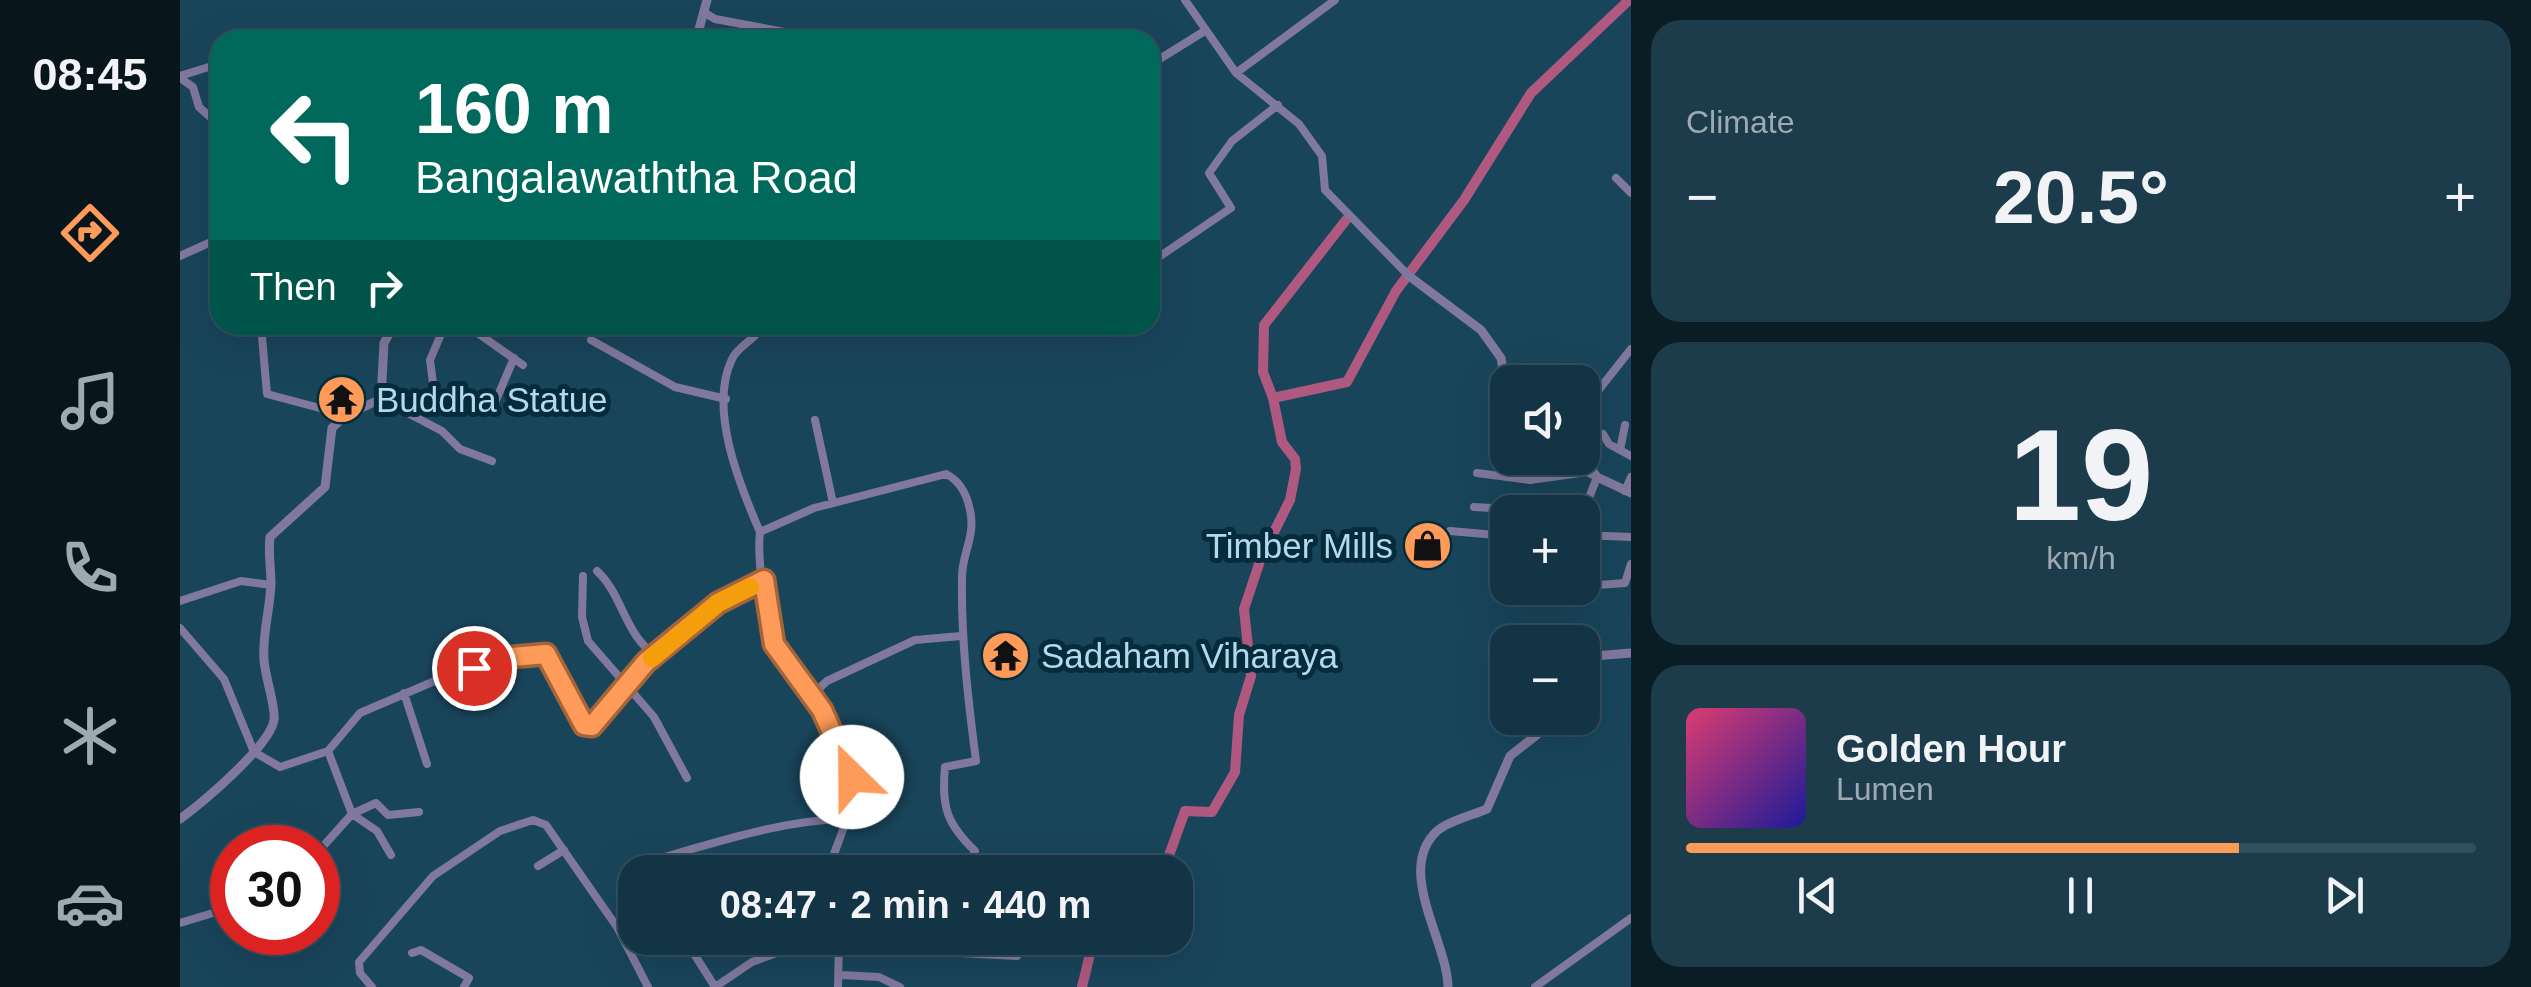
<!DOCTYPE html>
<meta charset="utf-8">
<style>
body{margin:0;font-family:Arial,sans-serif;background:#1c3c4b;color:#f1f3f6;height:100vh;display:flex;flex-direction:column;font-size:38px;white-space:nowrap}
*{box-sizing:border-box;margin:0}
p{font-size:32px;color:#9daab2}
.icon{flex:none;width:55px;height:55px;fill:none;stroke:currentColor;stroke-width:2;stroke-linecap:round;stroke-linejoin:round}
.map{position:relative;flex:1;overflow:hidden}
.sheet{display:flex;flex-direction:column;gap:20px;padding:20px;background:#0a1d25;width:900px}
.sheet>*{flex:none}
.guide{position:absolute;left:30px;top:30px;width:950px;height:305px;border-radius:30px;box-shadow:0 10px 40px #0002,0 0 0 2px #324f5d;background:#00695c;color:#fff;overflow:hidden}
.fabs{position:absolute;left:1310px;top:365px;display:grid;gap:20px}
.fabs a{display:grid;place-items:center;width:110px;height:110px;border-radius:20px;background:#133444;box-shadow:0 10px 40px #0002,0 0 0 2px #324f5d;font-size:50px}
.speed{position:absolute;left:30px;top:825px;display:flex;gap:20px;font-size:50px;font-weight:700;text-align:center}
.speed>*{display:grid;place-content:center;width:130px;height:130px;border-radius:50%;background:#133444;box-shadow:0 10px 40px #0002,0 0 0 2px #324f5d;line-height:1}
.speed .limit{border:15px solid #d22;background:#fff;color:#111}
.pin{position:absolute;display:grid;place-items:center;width:85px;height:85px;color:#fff;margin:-42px;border:5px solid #fff;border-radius:50%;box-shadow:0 2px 10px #0007}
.me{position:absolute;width:110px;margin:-55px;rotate:337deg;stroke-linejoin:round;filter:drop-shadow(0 0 8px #0008)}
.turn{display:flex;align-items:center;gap:35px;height:210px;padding:0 40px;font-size:45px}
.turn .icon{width:130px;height:130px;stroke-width:2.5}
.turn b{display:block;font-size:70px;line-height:85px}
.then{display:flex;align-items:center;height:95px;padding:0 40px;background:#0003;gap:20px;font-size:38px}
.big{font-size:75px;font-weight:800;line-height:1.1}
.sheet .widget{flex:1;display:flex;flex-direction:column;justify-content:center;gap:15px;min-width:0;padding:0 35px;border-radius:30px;background:#1c3c4b}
.sheet .dial{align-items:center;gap:0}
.dial b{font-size:130px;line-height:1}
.song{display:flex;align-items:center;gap:30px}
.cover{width:120px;height:120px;border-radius:15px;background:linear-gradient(135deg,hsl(340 70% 55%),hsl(240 70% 35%))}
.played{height:10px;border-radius:5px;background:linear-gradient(90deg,#fe9b58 70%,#324f5d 70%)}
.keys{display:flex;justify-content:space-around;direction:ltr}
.heat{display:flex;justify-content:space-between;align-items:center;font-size:55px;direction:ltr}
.trip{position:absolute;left:438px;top:855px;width:575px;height:100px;border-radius:30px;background:#133444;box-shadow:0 10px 40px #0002,0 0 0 2px #324f5d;font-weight:800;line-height:100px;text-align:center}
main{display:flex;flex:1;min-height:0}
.dock{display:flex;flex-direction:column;width:180px;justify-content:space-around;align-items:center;background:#08151b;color:#9daab2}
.dock .icon{width:70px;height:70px}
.dock .active{color:#fe9b58}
.dock b{font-size:45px;color:#f1f3f6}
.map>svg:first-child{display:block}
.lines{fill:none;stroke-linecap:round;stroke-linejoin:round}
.canal{stroke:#b05980;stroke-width:10}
.minor{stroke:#80799d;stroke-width:8}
.tertiary{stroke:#80799d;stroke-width:9}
.route-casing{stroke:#a56539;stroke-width:25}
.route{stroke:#fe9b58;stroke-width:18}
.slow{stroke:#f59e0b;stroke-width:18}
.labels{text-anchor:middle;stroke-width:10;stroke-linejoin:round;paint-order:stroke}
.poi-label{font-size:35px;fill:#b2d9ee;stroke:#062b3b;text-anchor:start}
</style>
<main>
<nav class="dock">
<b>08:45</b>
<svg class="icon active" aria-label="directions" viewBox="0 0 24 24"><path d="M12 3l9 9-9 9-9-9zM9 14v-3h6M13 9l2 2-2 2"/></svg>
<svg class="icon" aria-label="music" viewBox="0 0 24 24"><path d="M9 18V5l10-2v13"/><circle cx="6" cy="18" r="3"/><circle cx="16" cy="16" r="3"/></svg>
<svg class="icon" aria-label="phone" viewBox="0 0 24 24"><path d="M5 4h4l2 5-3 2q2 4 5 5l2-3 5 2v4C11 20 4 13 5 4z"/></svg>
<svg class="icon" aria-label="climate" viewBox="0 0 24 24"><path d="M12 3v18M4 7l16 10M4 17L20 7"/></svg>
<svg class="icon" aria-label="car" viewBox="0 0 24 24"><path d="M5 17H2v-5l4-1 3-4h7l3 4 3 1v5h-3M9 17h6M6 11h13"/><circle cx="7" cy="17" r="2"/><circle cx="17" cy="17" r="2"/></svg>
</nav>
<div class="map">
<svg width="1451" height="987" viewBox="0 0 1451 987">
<rect width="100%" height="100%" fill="#19455b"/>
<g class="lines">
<!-- canal -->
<path class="canal" d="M1093,398L1083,372L1084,325L1166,220
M983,872L1005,811L1032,812L1055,772L1059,715L1071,676L1064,609L1081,558L1110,500L1116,469L1115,459L1102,442L1093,398L1167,382L1216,291L1284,200L1351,93L1449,0
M902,987L912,946L920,938"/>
<!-- minor -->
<path class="minor" d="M1005,0L1056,73L1119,124L1142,156L1145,190L1229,276
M525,13L535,19L615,34L624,40
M970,65L1023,32
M1056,73L1155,0
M0,76L32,66L40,57
M0,78L13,87L19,107L40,126
M1436,178L1451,193
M0,256L40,238
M970,263L1051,208L1029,173L1052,141L1098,105
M81,325L87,394L166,415
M286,325L343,365
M581,325C577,340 559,344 552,359C528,409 560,486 580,532L634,508L766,474C780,481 787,495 790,510C796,536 782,553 782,577C781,639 788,699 796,761L765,767C761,807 767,824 795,851L789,869L783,872
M624,325H632
M411,340L495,387L546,399
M254,391L250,360L265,325
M201,399L262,431L280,449L312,461
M316,400L334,358
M1402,411L1451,349
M635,420L653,503
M1423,434L1429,444L1451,456
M1440,450L1445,425
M1297,473L1350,480L1407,472L1417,477L1406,506L1395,512
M1445,491L1451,477
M1294,507L1381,512
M1270,531L1328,536
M580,532C577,556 585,623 595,645C617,690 666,724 673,777C676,808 656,843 648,872
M1402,535L1451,537
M417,571C443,595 444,634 476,656
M403,576L402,617L408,641L474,717L507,778
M1408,598L1418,585L1445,583L1451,564
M0,601L61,581L91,585
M0,628L44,679L74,752L100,767L148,751L180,713L257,680L354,652L366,654L404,725L412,726L466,662L538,603L584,580
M224,693L247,764
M631,696L647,681L735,640L781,636
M148,751L172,814L197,831L211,855
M138,852L172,814L196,803L208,815L239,812
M358,866L384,850
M471,872L463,863C529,845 598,820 666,819
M608,872L619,865
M0,923L33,913L52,895
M504,938L535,987L572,962L638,938
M705,938H739
M738,940L780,953L837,956
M232,953L241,950L289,978L284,987
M661,975L699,977L720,987
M192,987L180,973L179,962L253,876L320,831L353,820L366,825L437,927L468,987
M658,987L659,938
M1355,987L1451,918"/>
<!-- tertiary -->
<path class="tertiary" d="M516,40L527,0
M1229,276L1301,330L1321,358L1328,400
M1402,457L1417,477L1451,493
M1402,657L1451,653
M0,819C22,803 90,746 94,720C96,707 85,677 84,660C82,634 90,610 91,584C91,568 88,553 90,537L145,487L152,428L166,415L201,399L204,343L214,325
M1268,987C1267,940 1215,870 1257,831C1268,821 1293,815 1307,809L1330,756L1378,718"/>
</g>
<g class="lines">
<defs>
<path id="route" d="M294,668L332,657L366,654L404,725L412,726L466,662L538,603L584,580L594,644L642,710L672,777"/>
</defs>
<!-- route casing -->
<use href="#route" class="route-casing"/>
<!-- route -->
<use href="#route" class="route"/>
<!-- slow -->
<path class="slow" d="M472,658L538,603L570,587"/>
</g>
<!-- icons -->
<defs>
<symbol id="temple-disc" viewBox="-11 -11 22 22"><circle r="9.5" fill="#fe9b58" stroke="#062b3b"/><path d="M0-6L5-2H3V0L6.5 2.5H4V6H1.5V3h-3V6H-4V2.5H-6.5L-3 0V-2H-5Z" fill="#111"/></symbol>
<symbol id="shop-disc" viewBox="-11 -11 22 22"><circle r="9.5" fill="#fe9b58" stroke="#062b3b"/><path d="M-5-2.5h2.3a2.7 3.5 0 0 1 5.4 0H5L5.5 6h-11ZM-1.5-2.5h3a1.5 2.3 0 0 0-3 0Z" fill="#111"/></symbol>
</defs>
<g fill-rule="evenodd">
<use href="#temple-disc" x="134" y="372" width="55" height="55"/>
<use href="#shop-disc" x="1220" y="518" width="55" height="55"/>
<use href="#temple-disc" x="798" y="628" width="55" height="55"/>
</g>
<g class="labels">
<!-- poi labels -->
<g class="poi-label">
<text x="196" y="412">Buddha Statue</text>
<text x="1213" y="558" text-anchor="end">Timber Mills</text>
<text x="861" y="668">Sadaham Viharaya</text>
</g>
</g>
</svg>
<div class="fabs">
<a><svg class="icon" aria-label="sound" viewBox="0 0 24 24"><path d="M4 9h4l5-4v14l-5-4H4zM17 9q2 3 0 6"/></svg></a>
<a>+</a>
<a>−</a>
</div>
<div class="speed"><div class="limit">30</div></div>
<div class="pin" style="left:294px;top:668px;background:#d93025"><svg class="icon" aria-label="arrive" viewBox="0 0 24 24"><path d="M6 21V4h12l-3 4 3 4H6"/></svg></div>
<svg class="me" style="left:672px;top:777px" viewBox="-20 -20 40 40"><circle r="19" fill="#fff"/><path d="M0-13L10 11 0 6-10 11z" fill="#fe9b58"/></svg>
<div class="trip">08:47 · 2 min · 440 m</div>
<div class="guide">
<div class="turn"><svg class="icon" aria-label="left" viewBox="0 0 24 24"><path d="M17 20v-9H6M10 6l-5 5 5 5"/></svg><div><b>160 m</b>Bangalawaththa Road</div></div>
<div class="then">Then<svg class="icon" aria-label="right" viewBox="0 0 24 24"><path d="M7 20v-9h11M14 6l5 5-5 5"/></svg></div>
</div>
</div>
<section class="sheet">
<div class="widget"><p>Climate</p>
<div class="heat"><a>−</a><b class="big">20.5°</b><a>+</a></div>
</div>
<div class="widget dial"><b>19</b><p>km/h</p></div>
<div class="widget">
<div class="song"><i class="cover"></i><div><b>Golden Hour</b><p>Lumen</p></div></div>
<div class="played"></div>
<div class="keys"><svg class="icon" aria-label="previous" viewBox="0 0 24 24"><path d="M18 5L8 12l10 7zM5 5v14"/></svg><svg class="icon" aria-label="pause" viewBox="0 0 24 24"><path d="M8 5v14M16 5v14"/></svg><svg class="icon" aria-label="next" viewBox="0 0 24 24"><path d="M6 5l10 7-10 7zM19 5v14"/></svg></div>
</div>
</section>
</main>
